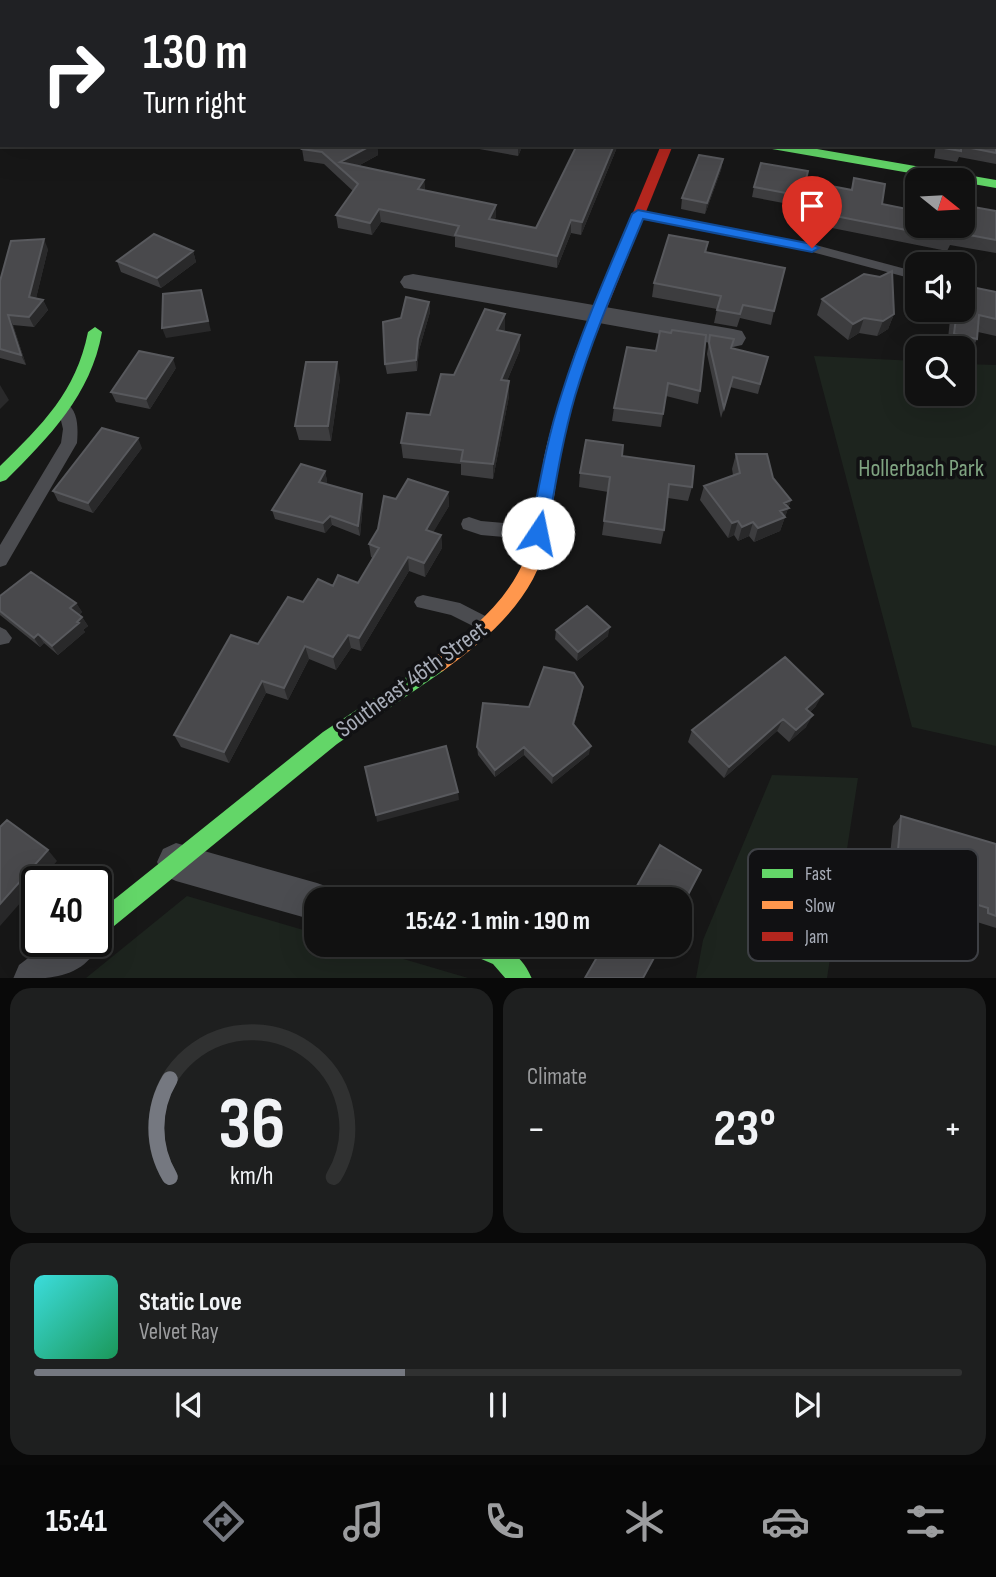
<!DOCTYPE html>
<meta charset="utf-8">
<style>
body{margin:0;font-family:"Sofia Sans Condensed",sans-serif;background:#1e1f1f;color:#f1f3f6;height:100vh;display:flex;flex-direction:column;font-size:26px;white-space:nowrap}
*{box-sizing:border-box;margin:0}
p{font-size:23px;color:#9c9d9f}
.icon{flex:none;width:38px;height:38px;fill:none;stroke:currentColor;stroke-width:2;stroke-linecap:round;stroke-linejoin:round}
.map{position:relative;height:978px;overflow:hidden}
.panel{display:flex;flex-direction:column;gap:10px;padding:10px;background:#090909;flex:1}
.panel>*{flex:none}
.hud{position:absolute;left:0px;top:0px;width:998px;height:147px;box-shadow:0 7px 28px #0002,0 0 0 2px #303131;background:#202124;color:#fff;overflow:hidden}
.needle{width:46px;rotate:108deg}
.tools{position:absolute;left:905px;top:168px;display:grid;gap:14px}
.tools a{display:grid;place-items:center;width:70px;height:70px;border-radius:14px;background:#111;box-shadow:0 7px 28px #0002,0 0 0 2px #303131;font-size:35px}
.speed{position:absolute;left:21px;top:866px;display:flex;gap:14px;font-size:35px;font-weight:700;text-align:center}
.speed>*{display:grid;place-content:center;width:91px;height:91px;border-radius:50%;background:#111;box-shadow:0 7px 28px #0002,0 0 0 2px #303131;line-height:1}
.speed .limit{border:4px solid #111;border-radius:10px;background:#fff;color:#111}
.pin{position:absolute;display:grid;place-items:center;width:60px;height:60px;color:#fff;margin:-72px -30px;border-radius:50% 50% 50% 0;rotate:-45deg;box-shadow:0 0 7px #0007}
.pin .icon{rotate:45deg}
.me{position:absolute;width:77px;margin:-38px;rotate:11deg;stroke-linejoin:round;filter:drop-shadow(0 0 5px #0008)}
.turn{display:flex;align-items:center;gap:24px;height:147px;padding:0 28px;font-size:32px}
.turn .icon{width:91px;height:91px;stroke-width:2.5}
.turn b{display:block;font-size:49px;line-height:60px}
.big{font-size:52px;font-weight:700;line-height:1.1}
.panel .card{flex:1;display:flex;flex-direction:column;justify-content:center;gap:10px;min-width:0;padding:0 24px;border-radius:21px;background:#1e1f1f}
.panel .dial{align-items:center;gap:0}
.dial svg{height:182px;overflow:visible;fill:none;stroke:#303131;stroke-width:7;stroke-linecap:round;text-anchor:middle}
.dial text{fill:#f1f3f6;stroke:none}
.song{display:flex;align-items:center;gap:21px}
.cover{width:84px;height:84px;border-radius:10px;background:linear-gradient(135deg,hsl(180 70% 55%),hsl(150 70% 35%))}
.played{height:7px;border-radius:4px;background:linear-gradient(90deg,#757880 40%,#303131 40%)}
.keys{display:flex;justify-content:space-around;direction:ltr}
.heat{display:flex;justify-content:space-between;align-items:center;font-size:38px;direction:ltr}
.panel .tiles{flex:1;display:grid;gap:10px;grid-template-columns:1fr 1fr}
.card:last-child{grid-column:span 2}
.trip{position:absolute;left:304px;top:887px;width:388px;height:70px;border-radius:21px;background:#111;box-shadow:0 7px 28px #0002,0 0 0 2px #303131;font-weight:700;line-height:70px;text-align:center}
.tab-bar{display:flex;height:112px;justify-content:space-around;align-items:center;background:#070707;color:#9c9d9f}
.tab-bar .icon{width:49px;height:49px}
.tab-bar .current{color:#757880}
.tab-bar b{font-size:32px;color:#f1f3f6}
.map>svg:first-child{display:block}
.green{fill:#1d241e}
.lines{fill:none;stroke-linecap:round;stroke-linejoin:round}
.path{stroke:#4d4e52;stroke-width:3.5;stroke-dasharray:2.5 3.5;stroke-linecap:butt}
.lane{fill:#4b4c50;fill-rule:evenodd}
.street{fill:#4b4c50;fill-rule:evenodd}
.fast{fill:#63d668;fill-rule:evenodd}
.slow{fill:#ff974d;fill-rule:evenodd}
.jam{fill:#b3261e;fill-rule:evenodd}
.wall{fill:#3d3d3f}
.shaded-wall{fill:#29292a}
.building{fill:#49494c;stroke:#58595d;stroke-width:2}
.route{fill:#1a73e8;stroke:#114b97;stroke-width:2}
.labels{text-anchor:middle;stroke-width:7;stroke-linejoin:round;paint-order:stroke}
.park-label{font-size:24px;fill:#7fa381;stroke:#111113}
.street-label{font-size:24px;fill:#a8adb8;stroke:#111113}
.key{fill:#111113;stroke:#3e4045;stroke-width:2}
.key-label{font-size:19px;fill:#a8adb8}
</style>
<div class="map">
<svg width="996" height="979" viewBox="0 0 996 979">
<rect width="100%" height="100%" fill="#171717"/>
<!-- green -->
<path class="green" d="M814,356L917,361V394H962L963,364L996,365V746L912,727Z
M772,775L858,778L827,978H696L703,940Z
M187,896L317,934V945H356L468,978H86Z"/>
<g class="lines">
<!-- path -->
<path class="path" d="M765,0L770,2"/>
<!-- lane -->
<path class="lane" d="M638,210L812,244L917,272V280L812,252L634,217L632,214Z
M65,403C79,409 78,430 77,443L6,565L0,567V545L61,443L63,429L58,408Z
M469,517L481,521L538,526L544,528L546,533L544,538L538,540L481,535L463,529L461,524L463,519Z
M423,595L460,603L493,620L496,625L493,630L487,633L451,615L417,607L414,602L417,597Z
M0,627L6,630L12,638L9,643L0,645Z"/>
<!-- street -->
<path class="street" d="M183,0H202L182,2Z
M0,1L4,2H2V13Z
M413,274L733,329L742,331L746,338L742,345L733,347L404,288L400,282L404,276Z
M176,843L317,883L331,888L335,900H317V921L176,881L163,875L157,862L163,849Z
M96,931L101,942C83,979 51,979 13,979L19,965L49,942H96Z"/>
<!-- fast -->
<path class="fast" d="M766,145H794L996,180V188L772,149Z
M95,327L102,332C91,395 49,437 6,480L0,482V466C42,425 76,392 88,332Z
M437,657L443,659L446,665L443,671L337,744L103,935L96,938V914L323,732Z
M461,945C494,945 517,943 532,979H506L493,964L465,952Z"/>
<!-- slow -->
<path class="slow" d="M583,345L590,350C578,386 566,422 560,459C552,498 552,543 533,579C512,618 478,645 443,671L437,673L431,671L428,665L431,659C464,636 498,610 518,573C537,540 537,496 544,458C552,421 564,386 576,350Z"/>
<!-- jam -->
<path class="jam" d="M661,145H673L590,350L583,355L578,354L576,350Z"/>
</g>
<!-- wall -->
<path class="wall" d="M103,0H160L158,2H103Z
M996,128V164L959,157L957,162L934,158L936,145H996Z
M305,145H377L378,155L358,166L424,180L425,191L496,217L494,220L536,228L618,145L581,235L571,233L557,268L455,247V237L381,222L372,235L338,228L336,215L353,191L324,164L304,161L302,149Z
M468,145H523L518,156L468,147Z
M723,159L721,170L705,214L681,209L682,198Z
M808,171L799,206L752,197L754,187Z
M854,178L882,204L917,226L996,211V253L950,245L947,251L832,228L833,224L806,219L815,183L851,190Z
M708,242L706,253L774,311L771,325L740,318L737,327L714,323L717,309L652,297L654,283Z
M48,249L36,298L43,300L48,310L34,327L13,325L26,365L0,358V281Z
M193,251L196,262L161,288L121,272L117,261Z
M996,292V336L978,332L977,339L970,354L962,352V348H947L951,310H962Z
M822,299L894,314L888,329L877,336L859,333L848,340L817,315Z
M429,302L430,312L419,350L417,371L387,374L385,364L401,318Z
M505,314V329L503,332L520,350L507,381L509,396L493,479L461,475V464L403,458L401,443L430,415L454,375Z
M710,335L731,348L768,357L758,394L730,387L721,418L707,354Z
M656,351L700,391L698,404L666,396L661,427L612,421L614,408Z
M176,368L150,409L116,402L111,392Z
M340,378L331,441L299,440L295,426Z
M142,448L93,513L58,501L53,491Z
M736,454L773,478L791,500L780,531L754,542L749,536L738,541L734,535L728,538L700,500L704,486L733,475L732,469Z
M325,471L327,481L326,484L362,494L363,503L360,536L332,525L325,533L275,519L272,510Z
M580,473L692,487L688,501L668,498L664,530L661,544L602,535L608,492L579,487Z
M448,492L449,506L433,532L441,535L442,548L425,577L409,571L361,651L351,648L336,670L309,659L288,700L266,693L229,763L181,747L174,735L258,644L303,602L333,586L358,583L373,558L371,557L369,544L396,499Z
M0,596L76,603L82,612L79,615L82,617L88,626L83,630L85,632L58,655L44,643L40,647L0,615Z
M556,630L608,636L577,661L555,639Z
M582,695L574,725L589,754L552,784L524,755L495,777L478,755L477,747L529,707Z
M816,706L810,712L806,727L789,742L777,731L724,778L688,742L692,730Z
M901,816L996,844V928L977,922V918L918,899L914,903L886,894L893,826Z"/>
<!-- shaded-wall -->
<path class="shaded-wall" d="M147,0H160L158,2H145Z
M352,0H362L361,2H351Z
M2,41V63L0,68V46Z
M372,145H377L378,155L345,173L340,162Z
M518,145H523L518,156Z
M614,145H618L581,235L582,222Z
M723,159L721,170L705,214L707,203Z
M424,180L425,192L418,189Z
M496,205V217L489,232V219Z
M379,209L381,222L372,235L370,223Z
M571,220V233L557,268V256Z
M44,239L48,249L34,307L29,297Z
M193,251L196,262L161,288L157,278Z
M201,290L211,331L166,338L162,328Z
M43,300L48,310L34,327L29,317Z
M429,302L430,312L419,350L417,371L416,360L418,339Z
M505,314V329L497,346V330Z
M894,314L888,329L877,336L883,321Z
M8,315L13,325L26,365L21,355Z
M864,318L859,333L848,340L853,324Z
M520,335V350L501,395V380Z
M173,358L176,368L150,409L146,399Z
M337,362L340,378L331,441L328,426Z
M509,381V396L493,479V464Z
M0,385L9,400L0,409Z
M138,438L142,448L93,513L88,503Z
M325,471L327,481L321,492L319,482Z
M448,492L449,506L427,543L426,530Z
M362,494L363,503L360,536L358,526Z
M791,500L780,531L754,542L758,528L784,503Z
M330,516L332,525L325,533L323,523Z
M738,521L734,535L728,538L732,523Z
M753,522L749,536L738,541L742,527Z
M441,535L442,548L425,577L424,563Z
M408,557L409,571L361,651L359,638Z
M76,603L82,612L76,618L70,608Z
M82,617L88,626L83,630L85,632L58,655L52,646Z
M610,627L608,636L577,661L578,652Z
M38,634L44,643L40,647L34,638Z
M348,635L351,648L336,670L333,657Z
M305,646L309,659L288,700L284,688Z
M262,681L266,693L229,763L224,752Z
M583,687L582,695L572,733L573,724Z
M823,694L816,706L800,721L806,709Z
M813,715L806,727L789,742L796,730Z
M783,719L777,731L724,778L729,767Z
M591,746L589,754L552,784L553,776Z
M524,747V755L495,777V770Z
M458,792L459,800L377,822L376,815Z
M48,850L57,861L39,882H37V884L0,926V904Z"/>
<!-- building -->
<path class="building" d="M215,0H352L351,2H214Z
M986,0H996V3V2H985Z
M0,33H2V41L0,46Z
M996,128V153L961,146V151L938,147L939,145H996Z
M305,145H372L340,162L424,180L418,189L496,205L489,219L536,228L577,145H614L582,222L571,220L557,256L455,235L459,226L379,209L370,223L336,215L358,184L322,152L302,149Z
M699,155L723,159L707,203L682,198Z
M761,163L808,171L802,196L754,187Z
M854,178L885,184L882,204L917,211V226H962V205L996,211V240L953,232L952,239L835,216L836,212L810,207L815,183L852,190Z
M154,234L193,251L157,278L117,261Z
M669,235L708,242L705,252L785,268L774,311L743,305L740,314L717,310L721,296L654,283Z
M44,239L29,297L43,300L29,317L8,315L21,355L0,349V281L11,241Z
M892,271L894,314L883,321L864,318L853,324L822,299L864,274L880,277Z
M962,285L996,292V319L979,315L977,339L954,334L957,310H962Z
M201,290L208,321L162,328L163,294Z
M406,297L429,302L418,339L416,360L385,364L383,322L401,318Z
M485,309L505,314L497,330L520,335L501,380L509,381L493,464L461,461L463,450L401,443L407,413L430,415L441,374L454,375Z
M672,330L706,335L700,391L668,383L663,414L614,408L627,347L656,351L660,331L671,333Z
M710,335L734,339L731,348L768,357L760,384L733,377L724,408L709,343Z
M139,351L173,358L146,399L111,392Z
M306,362H337L328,426H295Z
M102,428L138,438L88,503L53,491Z
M586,440L623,445L622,456L694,466L692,487L669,484L664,530L604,521L610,477L580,473Z
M736,454H767L773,478L791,500L784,503L789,508L780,511L785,517L758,528L753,522L742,527L738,521L732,523L704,486L740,473Z
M301,464L325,471L319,482L362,494L358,526L330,516L323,523L272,510Z
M408,479L448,492L426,530L441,535L424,563L408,557L359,638L348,635L333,657L305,646L284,688L262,681L224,752L174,735L231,635L258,644L288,597L303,602L318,579L333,586L338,575L358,583L379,548L369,544L378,529L384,496L396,499Z
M31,572L76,603L70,608L82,617L77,622L79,623L52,646L38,634L34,638L0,611V596Z
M587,606L610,627L578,652L556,630Z
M785,657L823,694L806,709L813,715L796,730L783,719L729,767L692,730Z
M544,667L574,673L583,687L573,724L591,746L553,776L524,747L495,770L477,747L483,703L529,707Z
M446,746L458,792L376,815L365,767Z
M901,816L996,844V916L988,913V908L924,888V893L895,884Z
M7,820L48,850L0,904V827Z
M660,845L701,870L681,908V900H629Z
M604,945H661L643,978H585Z"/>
<!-- route -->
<path class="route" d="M638,210L812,244L819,248L812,252L643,219C619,277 593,335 575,396C562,441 555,487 547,533L544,538H533L530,533C539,486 547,438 562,393C581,332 607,273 632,214Z"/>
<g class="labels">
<!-- park labels -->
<g class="park-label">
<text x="921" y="476">Hollerbach Park</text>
</g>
<!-- street labels -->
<g class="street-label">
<text transform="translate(411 679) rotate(-36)" y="8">Southeast 46th Street</text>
</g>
</g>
<!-- legend -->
<rect x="748" y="849" width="230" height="112" rx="10" class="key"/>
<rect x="762" y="869" width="31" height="9" fill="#63d668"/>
<rect x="762" y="901" width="31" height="8" fill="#ff974d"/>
<rect x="762" y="932" width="31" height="9" fill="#b3261e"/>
<g class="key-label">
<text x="805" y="880">Fast</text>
<text x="805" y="912">Slow</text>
<text x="805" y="943">Jam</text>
</g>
</svg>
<div class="tools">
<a><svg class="needle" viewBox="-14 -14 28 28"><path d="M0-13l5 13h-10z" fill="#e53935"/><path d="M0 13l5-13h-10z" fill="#9c9d9f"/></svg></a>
<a><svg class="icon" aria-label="sound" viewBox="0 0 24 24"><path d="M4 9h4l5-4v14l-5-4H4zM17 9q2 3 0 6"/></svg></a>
<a><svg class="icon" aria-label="search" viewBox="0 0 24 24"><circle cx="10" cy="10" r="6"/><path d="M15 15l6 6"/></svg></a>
</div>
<div class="speed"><div class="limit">40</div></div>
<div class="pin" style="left:812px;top:248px;background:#d93025"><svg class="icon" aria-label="arrive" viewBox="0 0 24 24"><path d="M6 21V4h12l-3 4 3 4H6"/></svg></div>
<svg class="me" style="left:538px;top:533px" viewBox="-20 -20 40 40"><circle r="19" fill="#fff"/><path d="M0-13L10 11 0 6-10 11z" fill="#1a73e8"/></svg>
<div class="trip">15:42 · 1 min · 190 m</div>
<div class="hud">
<div class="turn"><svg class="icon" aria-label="right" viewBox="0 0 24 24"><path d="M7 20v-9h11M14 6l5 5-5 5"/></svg><div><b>130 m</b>Turn right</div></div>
</div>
</div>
<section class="panel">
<div class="tiles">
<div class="card dial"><svg viewBox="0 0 100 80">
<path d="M14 69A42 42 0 1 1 86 69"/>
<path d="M14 69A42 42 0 0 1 14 26" stroke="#757880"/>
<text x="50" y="56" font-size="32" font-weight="700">36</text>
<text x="50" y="72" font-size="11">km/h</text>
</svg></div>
<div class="card"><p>Climate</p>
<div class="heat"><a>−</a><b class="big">23°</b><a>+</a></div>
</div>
<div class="card">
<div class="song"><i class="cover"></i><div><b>Static Love</b><p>Velvet Ray</p></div></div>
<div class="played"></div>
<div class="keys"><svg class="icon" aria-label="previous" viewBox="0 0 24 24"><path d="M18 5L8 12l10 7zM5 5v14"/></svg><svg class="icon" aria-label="pause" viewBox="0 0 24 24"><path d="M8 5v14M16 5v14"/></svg><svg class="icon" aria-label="next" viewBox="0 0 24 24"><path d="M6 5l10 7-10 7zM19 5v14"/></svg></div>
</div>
</div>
</section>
<nav class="tab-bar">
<b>15:41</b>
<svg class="icon current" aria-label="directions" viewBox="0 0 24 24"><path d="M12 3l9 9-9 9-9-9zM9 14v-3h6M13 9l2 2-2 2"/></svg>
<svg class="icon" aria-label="music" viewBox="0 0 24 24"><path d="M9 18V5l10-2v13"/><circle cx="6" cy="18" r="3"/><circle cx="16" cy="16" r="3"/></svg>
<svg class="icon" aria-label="phone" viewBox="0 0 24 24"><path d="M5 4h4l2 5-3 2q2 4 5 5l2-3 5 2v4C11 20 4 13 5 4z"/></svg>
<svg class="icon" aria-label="climate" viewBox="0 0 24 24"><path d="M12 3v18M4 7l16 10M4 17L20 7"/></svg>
<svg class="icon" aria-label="car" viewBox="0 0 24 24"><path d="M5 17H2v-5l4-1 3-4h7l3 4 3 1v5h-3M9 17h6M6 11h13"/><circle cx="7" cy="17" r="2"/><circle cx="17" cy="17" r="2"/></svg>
<svg class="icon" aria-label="filters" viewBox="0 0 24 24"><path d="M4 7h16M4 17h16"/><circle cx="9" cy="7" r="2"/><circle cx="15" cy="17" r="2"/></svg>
</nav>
